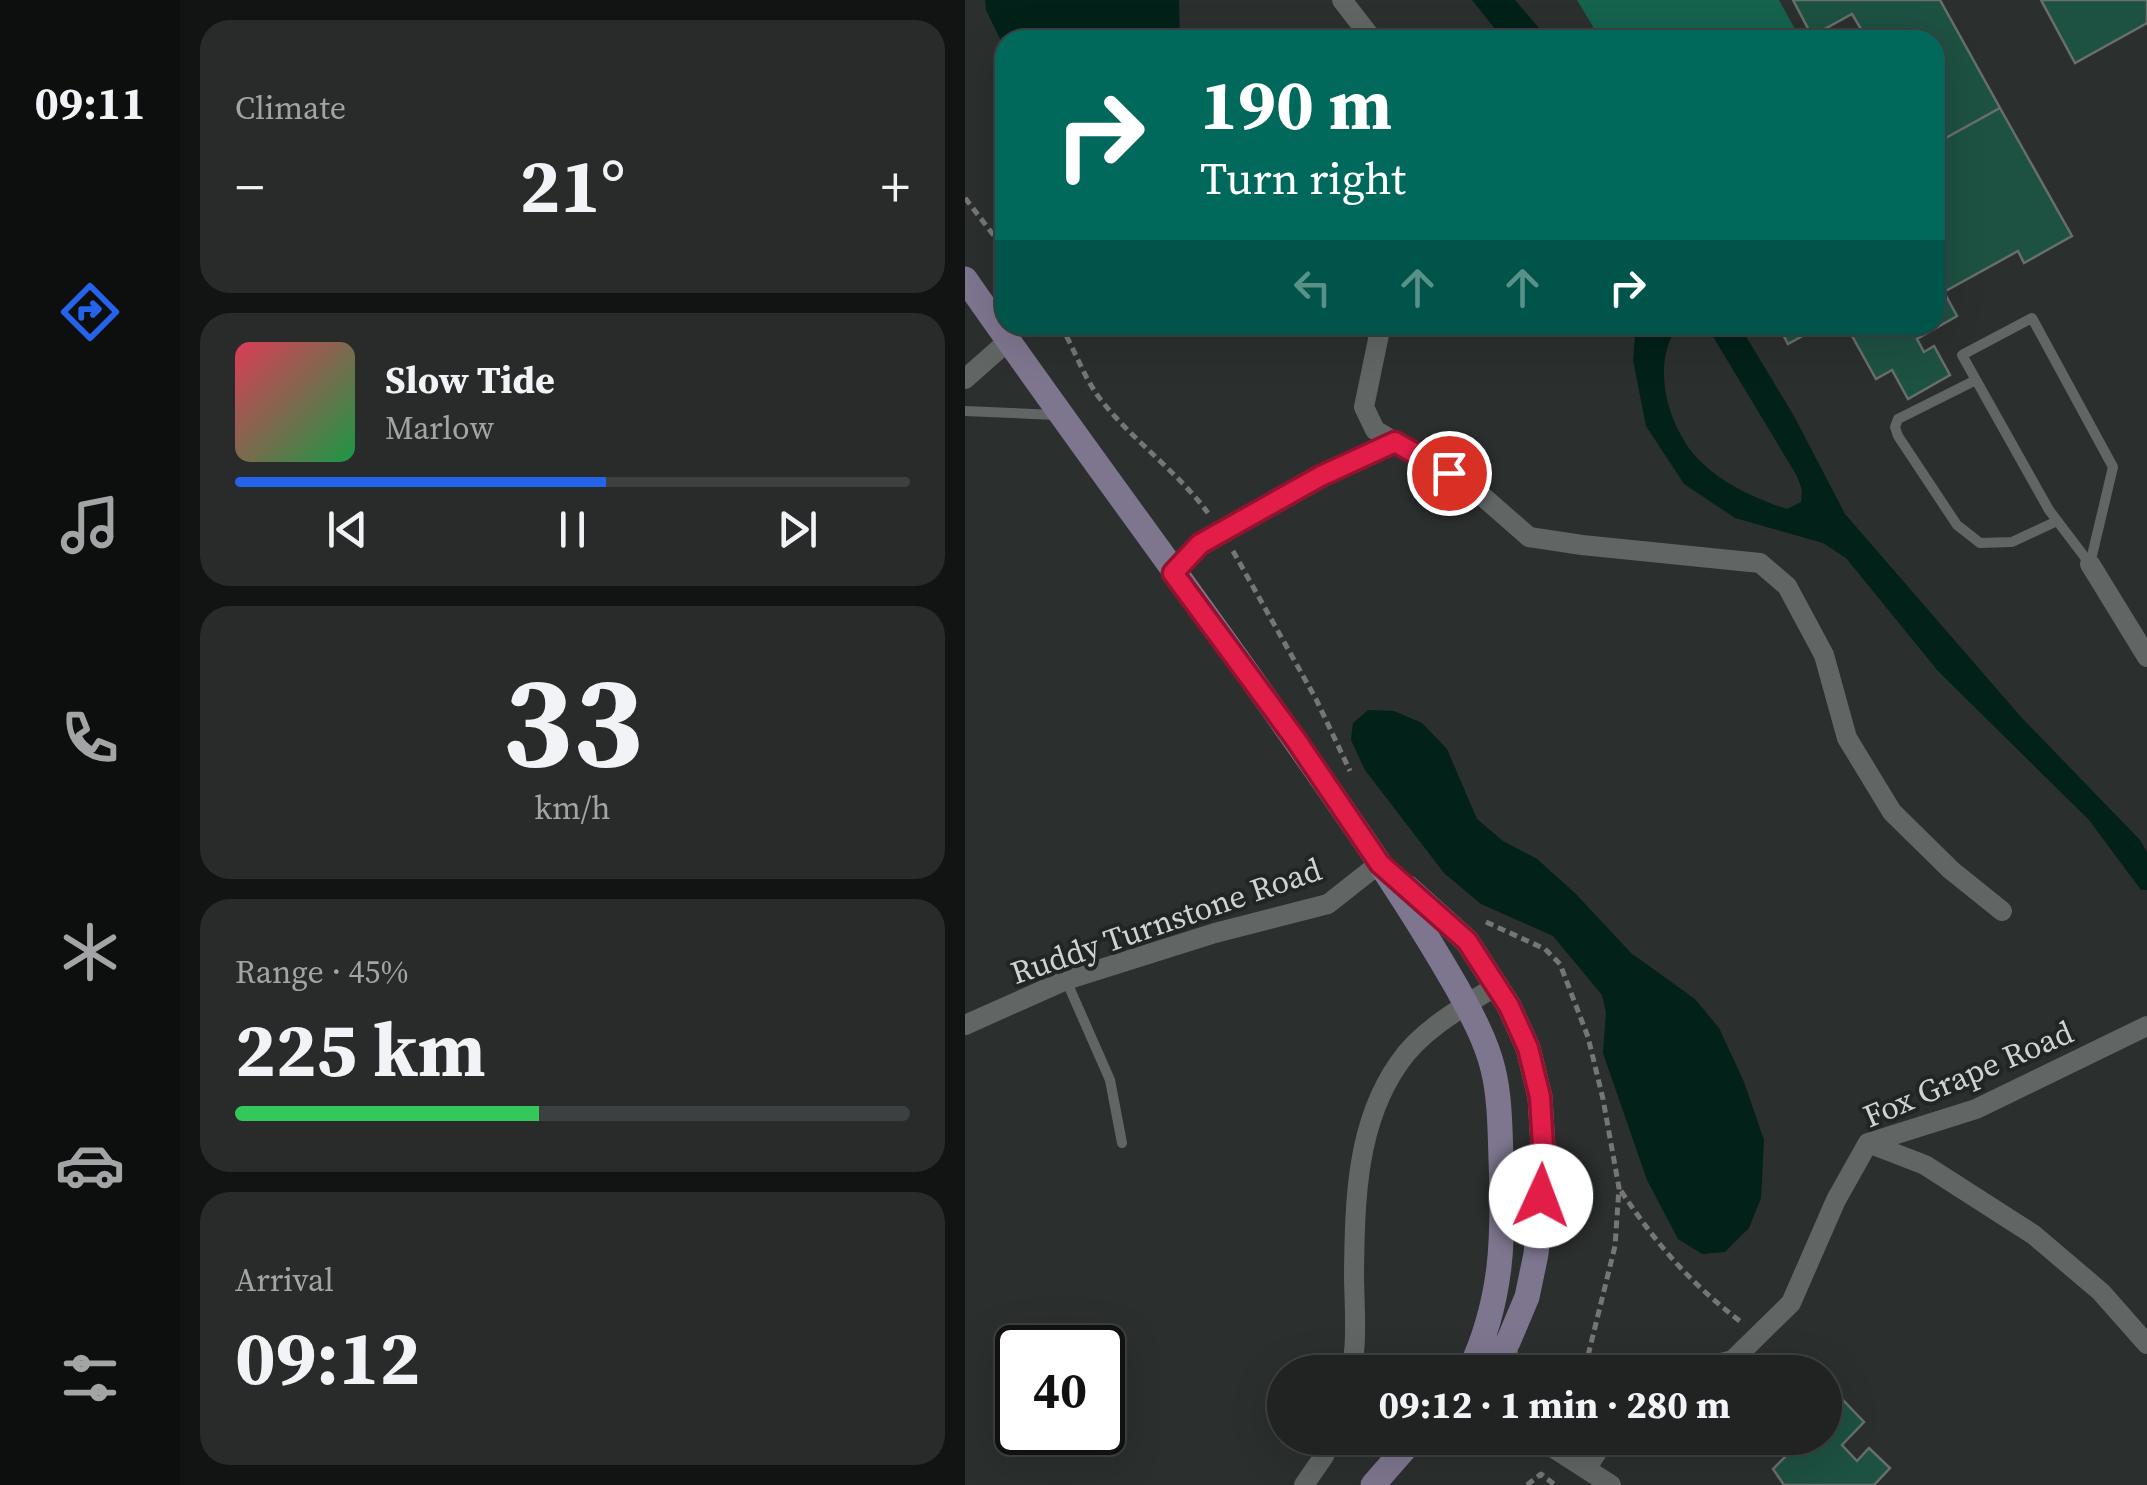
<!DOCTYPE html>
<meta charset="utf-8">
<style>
body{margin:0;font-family:"Source Serif 4",serif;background:#282b2a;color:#f1f3f6;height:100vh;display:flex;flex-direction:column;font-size:38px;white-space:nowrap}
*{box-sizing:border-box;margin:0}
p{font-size:32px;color:#a2a4a5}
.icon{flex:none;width:55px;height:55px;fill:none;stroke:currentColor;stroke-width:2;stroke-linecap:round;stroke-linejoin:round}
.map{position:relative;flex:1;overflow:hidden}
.drawer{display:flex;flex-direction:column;gap:20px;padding:20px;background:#121313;width:785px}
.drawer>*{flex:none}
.hud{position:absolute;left:30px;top:30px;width:950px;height:305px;border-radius:30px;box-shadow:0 10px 40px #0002,0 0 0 2px #3d4040;background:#00695c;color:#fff;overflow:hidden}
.speed{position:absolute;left:30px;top:1325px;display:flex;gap:20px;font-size:50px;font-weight:700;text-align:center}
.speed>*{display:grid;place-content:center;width:130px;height:130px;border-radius:50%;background:#202322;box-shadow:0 10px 40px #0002,0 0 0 2px #3d4040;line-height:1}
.speed .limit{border:5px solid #111;border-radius:15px;background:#fff;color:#111}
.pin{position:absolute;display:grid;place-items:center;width:85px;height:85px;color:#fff;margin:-42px;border:5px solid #fff;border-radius:50%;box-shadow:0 2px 10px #0007}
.me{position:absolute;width:110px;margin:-55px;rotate:2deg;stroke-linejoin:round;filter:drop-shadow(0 0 8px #0008)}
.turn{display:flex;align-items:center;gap:35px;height:210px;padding:0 40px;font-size:45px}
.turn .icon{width:130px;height:130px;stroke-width:2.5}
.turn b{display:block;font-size:70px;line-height:85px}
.lanes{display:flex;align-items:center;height:95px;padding:0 40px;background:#0003;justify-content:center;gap:50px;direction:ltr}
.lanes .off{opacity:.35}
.big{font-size:75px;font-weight:700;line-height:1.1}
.drawer .tile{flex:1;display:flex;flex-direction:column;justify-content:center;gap:15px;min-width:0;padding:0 35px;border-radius:30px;background:#282b2a}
.drawer .dial{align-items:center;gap:0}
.dial b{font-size:130px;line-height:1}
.song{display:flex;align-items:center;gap:30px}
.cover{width:120px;height:120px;border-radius:15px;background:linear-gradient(135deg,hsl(350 70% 55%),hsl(140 70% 35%))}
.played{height:10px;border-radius:5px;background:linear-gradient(90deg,#2563eb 55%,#3d4040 55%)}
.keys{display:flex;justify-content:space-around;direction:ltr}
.heat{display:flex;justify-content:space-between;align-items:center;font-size:55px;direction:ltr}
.charge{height:15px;border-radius:8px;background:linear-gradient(90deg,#34c759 45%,#3d4040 0)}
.trip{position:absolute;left:302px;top:1355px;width:575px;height:100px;border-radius:50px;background:#202322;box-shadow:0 10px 40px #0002,0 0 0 2px #3d4040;font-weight:700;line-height:100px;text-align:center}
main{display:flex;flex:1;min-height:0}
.tabs{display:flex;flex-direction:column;width:180px;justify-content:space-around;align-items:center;background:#0d0e0e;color:#a2a4a5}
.tabs .icon{width:70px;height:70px}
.tabs .current{color:#2563eb}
.tabs b{font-size:45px;color:#f1f3f6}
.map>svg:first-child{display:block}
.green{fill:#15624d}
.water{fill:#022118}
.building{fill:#1d5141;stroke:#686e6b;stroke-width:2.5}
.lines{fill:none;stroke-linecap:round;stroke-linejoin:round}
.path{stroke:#747776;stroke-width:5;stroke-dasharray:8 5;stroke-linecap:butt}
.lane{stroke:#616664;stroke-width:10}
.street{stroke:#616664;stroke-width:20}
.secondary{stroke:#7e768f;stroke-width:25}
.route-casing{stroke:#92132f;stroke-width:25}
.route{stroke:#e11d48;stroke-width:18}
.labels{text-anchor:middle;stroke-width:8;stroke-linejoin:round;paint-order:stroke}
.street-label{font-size:32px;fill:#d0d3d1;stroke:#212624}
</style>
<main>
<nav class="tabs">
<b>09:11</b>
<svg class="icon current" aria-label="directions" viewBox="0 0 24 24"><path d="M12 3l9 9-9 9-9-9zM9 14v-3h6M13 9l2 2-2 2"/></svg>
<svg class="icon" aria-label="music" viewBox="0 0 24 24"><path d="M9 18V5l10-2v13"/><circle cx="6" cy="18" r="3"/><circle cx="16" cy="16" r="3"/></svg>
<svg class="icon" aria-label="phone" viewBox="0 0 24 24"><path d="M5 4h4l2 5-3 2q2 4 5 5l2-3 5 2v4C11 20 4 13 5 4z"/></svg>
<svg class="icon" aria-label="climate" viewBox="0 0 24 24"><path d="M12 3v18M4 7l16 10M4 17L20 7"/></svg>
<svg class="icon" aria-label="car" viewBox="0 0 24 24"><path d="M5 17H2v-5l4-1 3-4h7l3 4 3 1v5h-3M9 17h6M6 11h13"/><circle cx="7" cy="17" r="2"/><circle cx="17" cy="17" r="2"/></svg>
<svg class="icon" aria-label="filters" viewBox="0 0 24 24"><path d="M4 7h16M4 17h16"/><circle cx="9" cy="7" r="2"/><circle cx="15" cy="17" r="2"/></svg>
</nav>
<section class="drawer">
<div class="tile"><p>Climate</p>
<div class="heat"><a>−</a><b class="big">21°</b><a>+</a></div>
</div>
<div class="tile">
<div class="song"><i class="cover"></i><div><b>Slow Tide</b><p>Marlow</p></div></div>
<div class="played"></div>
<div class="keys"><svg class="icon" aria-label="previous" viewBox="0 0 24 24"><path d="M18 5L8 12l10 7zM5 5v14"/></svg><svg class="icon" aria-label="pause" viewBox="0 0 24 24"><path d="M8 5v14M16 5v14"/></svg><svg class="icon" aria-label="next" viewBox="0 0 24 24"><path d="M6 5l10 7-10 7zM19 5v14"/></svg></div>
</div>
<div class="tile dial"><b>33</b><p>km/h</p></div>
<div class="tile"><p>Range · 45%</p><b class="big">225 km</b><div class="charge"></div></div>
<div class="tile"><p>Arrival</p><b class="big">09:12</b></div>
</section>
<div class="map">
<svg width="1182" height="1485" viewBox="0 0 1182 1485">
<rect width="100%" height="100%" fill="#2b2f2e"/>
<!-- green -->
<path class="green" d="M612,0H814L836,40H636Z"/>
<!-- water -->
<path class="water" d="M20,0H214L215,40H40V43L36,41L21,10Z
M507,0H550L584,40H539Z
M671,325H714C684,363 703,429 735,461C758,484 791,499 822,509L836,502L837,490L832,476L741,325H774L829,416L880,514L1056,717L1175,840L1182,852V890H1176L1124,820L973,671L881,558L858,543L770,518L719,484L681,426L668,360Z
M403,710L429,711L457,723L482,749L512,819L538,841L572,859L610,893L666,953L730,999L754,1028L779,1082L799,1140L796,1198L784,1228L760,1252L737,1254L713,1239L682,1180L638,1053L641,1012L637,995L588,936L516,904L479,873L400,770L386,740L388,723Z"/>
<!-- building -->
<path class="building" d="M828,0H975L1035,108L970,144V40H876L896,29L887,14L847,36Z
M1076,0H1182V23L1110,63Z
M1035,108L1107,236L1059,263L1053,251L979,292L992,316L952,339L959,352L969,346L985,375L943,399L927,370L911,379L881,325H970V144Z
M813,325H857L823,344Z
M548,1175H572L571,1213L547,1212Z
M878,1400L899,1422L877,1445L892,1461L904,1448L925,1468L909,1485H819L808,1469L839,1438H860V1418Z"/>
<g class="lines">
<!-- path -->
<path class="path" d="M0,198L40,250
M95,325C110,349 118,377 136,400C168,441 212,471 243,513
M268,551L351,699L385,771
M521,922L580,949L595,964L623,1037L638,1099L654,1188L650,1246L619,1372
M656,1191C693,1246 723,1281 776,1322
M562,1485L576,1474L590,1485"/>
<!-- lane -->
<path class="lane" d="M1067,318L1148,467L1125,564L1084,510L997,355Z
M1011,380L933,419L930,427L933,436L992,525L1015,543L1047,542L1092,521
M0,411L90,415
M101,980L145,1080L157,1143"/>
<!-- street -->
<path class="street" d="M377,0L408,40
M416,325L399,407L410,430L507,487L564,537L617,545L795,563L822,586L859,655L882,738L927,812L986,870L1037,911
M0,379L43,341
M1125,564L1182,657
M208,573L235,543L356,476L430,442
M0,1025L101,980L250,933L363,904L415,863
M903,1143L960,1165L1069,1235L1136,1292L1182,1344
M543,1342V1372
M386,1372C393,1341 389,1304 389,1272C390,1201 391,1124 434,1063C456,1030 498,1007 531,986
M722,1372L768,1360L826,1303L871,1200L903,1143L1011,1109L1182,1026
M573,1438L646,1485
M621,1469L641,1438
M339,1485L359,1456L366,1438"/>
<!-- secondary -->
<path class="secondary" d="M0,279C125,459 258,633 381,814C420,870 457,927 491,986C505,1011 521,1040 528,1069C535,1097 535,1130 536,1159C539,1237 538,1300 504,1372
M443,888L502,941L544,1006L563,1048L575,1097L579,1163L571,1254L562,1297L543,1342L515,1372
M408,1485L449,1438"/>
</g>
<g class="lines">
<defs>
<path id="route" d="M484,473L430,442L356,476L235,544L208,573L331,740L415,864L502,941L544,1006L563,1048L575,1097L579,1163L576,1196"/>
</defs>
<!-- route casing -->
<use href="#route" class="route-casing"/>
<!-- route -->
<use href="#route" class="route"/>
</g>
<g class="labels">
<!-- street labels -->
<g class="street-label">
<text transform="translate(201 921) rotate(-19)" y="11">Ruddy Turnstone Road</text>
<text transform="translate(1003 1074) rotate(-23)" y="11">Fox Grape Road</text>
</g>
</g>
</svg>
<div class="speed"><div class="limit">40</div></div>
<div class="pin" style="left:484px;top:473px;background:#d93025"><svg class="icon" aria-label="arrive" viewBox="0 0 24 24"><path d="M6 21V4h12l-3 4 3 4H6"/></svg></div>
<svg class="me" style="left:576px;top:1196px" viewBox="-20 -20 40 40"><circle r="19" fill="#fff"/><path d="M0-13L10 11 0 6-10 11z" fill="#e11d48"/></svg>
<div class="trip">09:12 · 1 min · 280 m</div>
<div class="hud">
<div class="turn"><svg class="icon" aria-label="right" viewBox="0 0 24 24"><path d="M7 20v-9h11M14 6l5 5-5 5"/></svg><div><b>190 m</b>Turn right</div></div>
<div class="lanes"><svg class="icon off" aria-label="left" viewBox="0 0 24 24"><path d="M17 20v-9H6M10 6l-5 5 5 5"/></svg><svg class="icon off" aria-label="ahead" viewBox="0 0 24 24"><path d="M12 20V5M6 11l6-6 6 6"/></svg><svg class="icon off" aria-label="ahead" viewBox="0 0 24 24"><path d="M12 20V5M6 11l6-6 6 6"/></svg><svg class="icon" aria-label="right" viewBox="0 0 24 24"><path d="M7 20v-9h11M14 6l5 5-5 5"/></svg></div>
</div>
</div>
</main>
